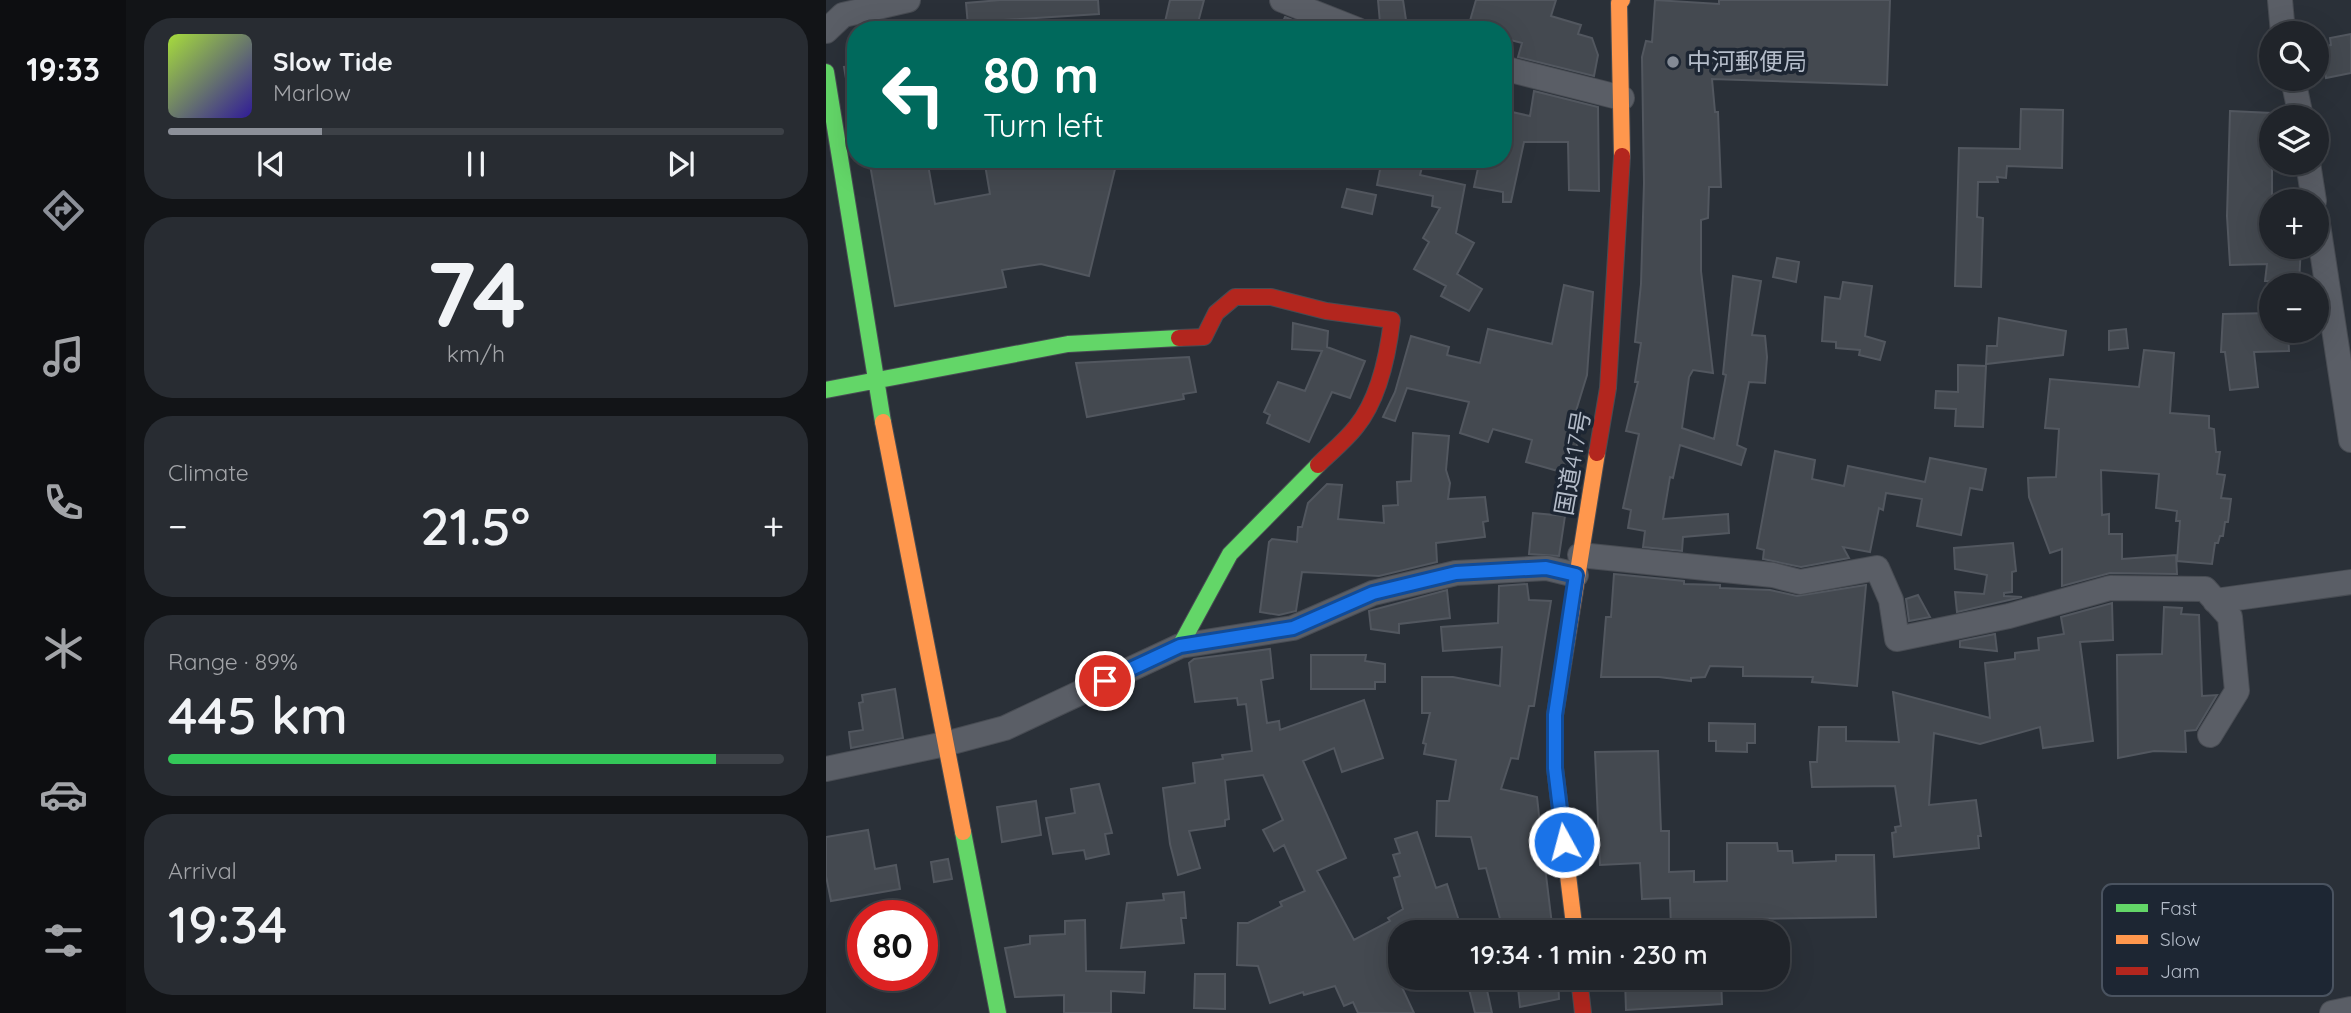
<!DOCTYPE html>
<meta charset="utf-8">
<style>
body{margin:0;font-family:Quicksand,"Noto Sans JP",sans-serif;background:#282c32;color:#f1f3f6;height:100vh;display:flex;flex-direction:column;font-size:26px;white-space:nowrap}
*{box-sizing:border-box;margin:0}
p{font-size:23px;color:#a2a4a8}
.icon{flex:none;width:38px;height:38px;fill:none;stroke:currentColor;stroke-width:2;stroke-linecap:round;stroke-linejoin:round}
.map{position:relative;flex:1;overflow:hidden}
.panel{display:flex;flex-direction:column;gap:18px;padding:18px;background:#121417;width:700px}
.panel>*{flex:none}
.top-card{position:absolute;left:21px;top:21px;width:665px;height:147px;border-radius:28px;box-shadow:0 7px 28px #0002,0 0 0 2px #3d4147;background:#00695c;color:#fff;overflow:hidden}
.buttons{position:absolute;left:1433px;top:21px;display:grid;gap:14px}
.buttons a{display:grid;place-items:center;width:70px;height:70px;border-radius:50%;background:#20242a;box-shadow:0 7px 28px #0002,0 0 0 2px #3d4147;font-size:35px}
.speed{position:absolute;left:21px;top:900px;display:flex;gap:14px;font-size:35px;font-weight:700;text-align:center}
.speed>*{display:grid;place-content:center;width:91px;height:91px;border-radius:50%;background:#20242a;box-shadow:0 7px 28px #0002,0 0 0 2px #3d4147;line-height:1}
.speed .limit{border:10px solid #d22;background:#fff;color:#111}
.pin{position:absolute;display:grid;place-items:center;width:60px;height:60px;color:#fff;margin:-30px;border:4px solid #fff;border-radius:50%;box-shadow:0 2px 7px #0007}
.me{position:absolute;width:77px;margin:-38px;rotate:353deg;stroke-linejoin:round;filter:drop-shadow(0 0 5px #0008)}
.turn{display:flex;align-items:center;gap:24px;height:147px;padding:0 21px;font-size:32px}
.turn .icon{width:91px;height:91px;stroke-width:2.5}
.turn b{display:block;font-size:49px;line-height:60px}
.big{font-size:52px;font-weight:600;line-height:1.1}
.panel .tile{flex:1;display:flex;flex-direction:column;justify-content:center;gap:10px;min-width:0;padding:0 24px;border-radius:28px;background:#282c32}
.panel .dial{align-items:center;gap:0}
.dial b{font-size:91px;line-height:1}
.song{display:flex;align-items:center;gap:21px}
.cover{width:84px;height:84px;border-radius:10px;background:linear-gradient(135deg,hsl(80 70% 55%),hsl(250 70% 35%))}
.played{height:7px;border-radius:4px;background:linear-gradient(90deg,#8c9099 25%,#3d4147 25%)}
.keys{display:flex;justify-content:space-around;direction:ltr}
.heat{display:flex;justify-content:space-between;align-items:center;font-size:38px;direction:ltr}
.charge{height:10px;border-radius:5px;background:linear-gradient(90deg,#34c759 89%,#3d4147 0)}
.trip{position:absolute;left:562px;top:920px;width:402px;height:70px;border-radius:28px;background:#20242a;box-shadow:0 7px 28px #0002,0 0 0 2px #3d4147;font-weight:600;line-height:70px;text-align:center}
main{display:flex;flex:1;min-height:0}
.dock{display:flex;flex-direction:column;width:126px;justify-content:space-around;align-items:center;background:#0d0e11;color:#a2a4a8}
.dock .icon{width:49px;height:49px}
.dock .current{color:#8c9099}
.dock b{font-size:32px;color:#f1f3f6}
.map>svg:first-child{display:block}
.building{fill:#444950;stroke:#52575f;stroke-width:2}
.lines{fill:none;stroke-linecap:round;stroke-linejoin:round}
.street-casing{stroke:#484c53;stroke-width:26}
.fast-casing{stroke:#484c53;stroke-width:18}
.slow-casing{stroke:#484c53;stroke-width:18}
.jam-casing{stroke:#484c53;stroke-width:18}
.street{stroke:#5a5e66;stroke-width:24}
.fast{stroke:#63d668;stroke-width:16}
.slow{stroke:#ff974d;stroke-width:16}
.jam{stroke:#b3261e;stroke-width:16}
.route-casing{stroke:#114b97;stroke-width:18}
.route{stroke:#1a73e8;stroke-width:12}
.poi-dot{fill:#848b96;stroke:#1d2633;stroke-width:2.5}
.labels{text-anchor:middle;stroke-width:7;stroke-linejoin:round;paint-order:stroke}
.poi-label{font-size:24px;fill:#b4bcc9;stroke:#1d2633;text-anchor:start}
.street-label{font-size:24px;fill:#b4bcc9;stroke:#1d2633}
.key{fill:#1d2633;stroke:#4a5360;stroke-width:2}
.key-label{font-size:19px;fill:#b4bcc9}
</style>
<main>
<nav class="dock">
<b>19:33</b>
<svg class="icon current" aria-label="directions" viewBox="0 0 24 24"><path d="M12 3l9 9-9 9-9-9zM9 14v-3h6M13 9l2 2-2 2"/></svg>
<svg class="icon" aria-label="music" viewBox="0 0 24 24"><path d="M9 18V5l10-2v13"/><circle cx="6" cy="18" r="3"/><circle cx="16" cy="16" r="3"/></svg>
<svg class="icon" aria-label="phone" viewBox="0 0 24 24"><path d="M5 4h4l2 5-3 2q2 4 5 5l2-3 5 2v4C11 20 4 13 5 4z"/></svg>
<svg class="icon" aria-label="climate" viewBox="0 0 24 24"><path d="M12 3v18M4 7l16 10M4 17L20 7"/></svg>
<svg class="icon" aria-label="car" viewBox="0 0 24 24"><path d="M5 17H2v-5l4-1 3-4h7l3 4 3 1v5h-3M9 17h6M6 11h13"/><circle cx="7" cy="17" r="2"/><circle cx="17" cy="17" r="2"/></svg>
<svg class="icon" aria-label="filters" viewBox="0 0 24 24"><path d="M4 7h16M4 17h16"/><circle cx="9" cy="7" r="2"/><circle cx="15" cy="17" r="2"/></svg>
</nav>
<section class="panel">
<div class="tile">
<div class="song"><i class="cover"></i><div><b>Slow Tide</b><p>Marlow</p></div></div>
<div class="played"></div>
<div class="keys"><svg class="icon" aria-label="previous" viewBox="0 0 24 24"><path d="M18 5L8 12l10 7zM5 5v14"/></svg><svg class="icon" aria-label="pause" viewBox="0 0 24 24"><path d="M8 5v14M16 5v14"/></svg><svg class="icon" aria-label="next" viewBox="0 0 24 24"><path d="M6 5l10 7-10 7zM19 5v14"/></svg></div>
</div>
<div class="tile dial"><b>74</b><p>km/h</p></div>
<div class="tile"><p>Climate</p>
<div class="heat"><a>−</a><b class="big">21.5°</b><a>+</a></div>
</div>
<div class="tile"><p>Range · 89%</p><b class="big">445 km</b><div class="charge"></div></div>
<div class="tile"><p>Arrival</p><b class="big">19:34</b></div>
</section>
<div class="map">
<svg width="1525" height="1013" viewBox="0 0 1525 1013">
<rect width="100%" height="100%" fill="#2a3038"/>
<!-- building -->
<path class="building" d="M174,0H272L273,14L177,20L142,26L140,3Z
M344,0H378L370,30H343L344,24L339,22Z
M552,0H577L580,20L554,23Z
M650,0H730L725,16L755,25L752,34L766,38L772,55L768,76L692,57L696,43L677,38V30H661L643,24Z
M829,0L893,4V0H1064L1061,85L886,79L889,112H892L895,187H883L882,218L875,220V271L887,373L867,370L863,377L856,428L888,439L900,375L897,374L907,276L935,281L926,335L939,336L941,357L939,383L923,382L911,445L920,449L915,465L854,445L847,478L844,477L837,519L902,514L903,533L857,537L856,551L817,547L819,531L802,528L805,510L797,508L813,434L800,431L812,382H809L815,343L809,342L815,284L818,183L816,57L820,41L826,42Z
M459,17L482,26L481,30H453Z
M1525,34V73L1500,78L1494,47L1505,45L1504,38Z
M30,66V90H22L18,67Z
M708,91L772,107L773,191L743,190L742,142H698L685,202H677V192L648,187L654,159H677V110L704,116Z
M1195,109L1237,110L1236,168L1181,166L1180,178L1171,177L1172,182H1152L1151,217L1157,218L1155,287L1129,286L1133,148L1194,149Z
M1404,111L1446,113V247H1475L1473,282L1439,281L1441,264L1404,265L1401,216Z
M43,159H101L109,204L164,194L158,159H226L290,165L263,276L215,264L176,270L180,287L69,306Z
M556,159L596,167L594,175L639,185L630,233L648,243L631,274L656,289L643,311L615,296L620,286L588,269L603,242L597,238L614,208L606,206L607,196L551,185Z
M521,189L550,195L546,214L516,207Z
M951,258L973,262L970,282L947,277Z
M1017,282L1046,286L1039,336L1059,342L1054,360L1033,355L1034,350L1010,348V342L996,341L999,297L1014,299Z
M738,285L767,292L761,375L750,411L756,413L746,475L700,462L706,440L667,429L662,442L634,433L643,402L581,388L569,421L557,417L569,392L585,336L623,347L621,355L654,363L662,329L726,344Z
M1446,313V331H1462L1463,351L1428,352L1432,387L1404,390L1399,352H1395L1397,314Z
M1173,318L1240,331L1237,355L1160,364L1161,346H1171Z
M467,323L502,331L501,347L539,361L524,398L506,392L483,442L441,423L444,415L438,412L452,382L479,391L496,351L466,349Z
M1300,329L1302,348L1283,350V331Z
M1318,350L1348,353L1344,413L1383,416V428L1388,429L1390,452H1394L1391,474L1399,475L1395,498L1405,499L1402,522H1399L1397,536H1394L1392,543H1389L1386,564L1351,561L1354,521H1350L1351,511L1330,508L1333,474L1275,470L1276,515L1283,514V534H1296V559L1350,555L1351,574L1284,573L1236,586V549L1224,553L1203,497L1202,478L1230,477L1233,429L1219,428L1224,379L1313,387Z
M363,357L370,392L357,394L358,399L261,417L250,363Z
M1132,365L1160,366L1157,427L1129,426L1130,409L1109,408L1110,391L1132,392Z
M587,433L623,436L620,470L624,483L622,499L659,497L662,521L657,522L659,537L610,543L611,562L553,576L476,572L470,611L453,615L434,612L443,542L446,539L471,542L472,527H476L482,503L501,484L516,485L512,519L558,523L557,506L572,505L571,482L585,481Z
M949,451L989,460L986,479L1018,486L1022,466L1099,482L1104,458L1160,469L1156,490L1144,488L1135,535L1091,526L1096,499L1060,493L1057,510L1053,508L1044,552L1017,547L1023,558L975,567L937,559L938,550L931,548Z
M707,513L739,516L733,556L703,554Z
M1187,543L1190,571L1186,572V592L1178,593V596L1196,597L1131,612L1129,592L1158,594L1161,575L1129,569L1128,548Z
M788,574L858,581V584L894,585V588L944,590L971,596L1040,585L1031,686L986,682L987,677L917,676V667L884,666L879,677L865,678V681L833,677H775L780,617H785Z
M701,584L703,600L725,601L708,706H703L692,759L685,758L675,789L711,797L716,842L712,843L720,875L727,933H678L660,868L653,869L645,837L610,836L611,801H623L630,760L598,754L600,744L597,743L604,713H596V677H627L674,686L676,647L617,651L615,627L672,623L673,586Z
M621,590L624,618L573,624V633L545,629L543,611Z
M1092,595L1104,617L1083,621L1080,599Z
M1286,603L1287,640L1254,642L1267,741L1217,748L1214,727L1154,744L1108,733L1103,805L1150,800L1155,836H1152L1153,848L1068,857L1066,833L1070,832L1069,827L1075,826L1069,786L986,787L984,762H991L993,727H1020V741L1073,742L1067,692L1164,718L1159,663L1189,659V653L1213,650L1212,638L1238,634L1235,617Z
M1338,607L1356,608L1355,614L1373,615L1376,696L1391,695L1370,730L1359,731L1360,752L1328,751L1292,758L1291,655L1336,654Z
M1169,634L1171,651L1134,647V641Z
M444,649L447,678L435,680L441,723L453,721L454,730L538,700L557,758L516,772L508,748L477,761L520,858L491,871L528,940L564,921L562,918L577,909L568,878L574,876L567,855L574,853L569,839L591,832L610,888L621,884L637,933H574V978L578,979L573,981L588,1013H532L527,1002L518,1006L509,986L478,995L477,992L444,1003L432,966L411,965L412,923H422L456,906L454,902L479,891L458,845L448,851L437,830L457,820L437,775L399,780L403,819L399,820V826L363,831L374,868L352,875L344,844L337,788L369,783L367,763L397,759L396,755L426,751L420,704L412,705L411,698L369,702L363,663L368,659Z
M485,655H540L539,661L559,664V682H549V689H485Z
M69,689L77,738L25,748L23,732L37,730L33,703L37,702L36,695Z
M883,723L929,724V743H921V752L890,751V741H883Z
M832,751L835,831H843V872L868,871V882L901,881V843H951L952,851H966L967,863L1010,861V855H1048L1050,917L912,919V926L896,933H869V928L845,929L844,898L816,899L814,863L774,865L769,752Z
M273,784L286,833L279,834L283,854L260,859L258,850L227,854L220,818L249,813L245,789Z
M210,801L215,835L176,842L171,807Z
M42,830L49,869L70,865L74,889L5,901L0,876V837Z
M122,859L126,879L108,882L105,862Z
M358,892L360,918H355L358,943L295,948L301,903L338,900L337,894Z
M259,920L260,971L319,972L318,993L285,991V1013H238V995L189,997L179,948L204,944V936L239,934V921Z
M369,974H399V1009L368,1008Z
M691,978H732L733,999L694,1007Z
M834,978H895L896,1004L800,1010L799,980Z
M659,981L666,1013H649L642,985Z"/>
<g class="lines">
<defs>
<path id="street" d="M456,0L532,30
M1454,0L1457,33
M0,31L17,15L82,0
M677,68L796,98
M1467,79L1475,117
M1482,163L1488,201
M1491,218L1525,440
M754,555L947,575L974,582L1051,568L1065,600L1071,639L1183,616L1284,588L1379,589L1404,617L1411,691L1384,735
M1389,601L1525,582
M0,769L119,744L179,728L354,646L467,628L547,593L630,573L721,568L750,575
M1506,1013L1525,1009"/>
<path id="fast" d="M0,72L57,422
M0,390L242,344L353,338
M354,646L404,554L492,465
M137,832L172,1013"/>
<path id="slow" d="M796,156L793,3L796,0
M57,422L137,832
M749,933L729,768V715L771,453"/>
<path id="jam" d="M353,338L378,337L390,313L409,297H445L500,311L566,320C562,354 553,399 530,427C519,441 504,453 492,465
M771,453L782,388L796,156
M753,978L757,1013"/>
</defs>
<!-- street casing -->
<use href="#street" class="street-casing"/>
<!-- fast casing -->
<use href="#fast" class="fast-casing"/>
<!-- slow casing -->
<use href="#slow" class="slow-casing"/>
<!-- jam casing -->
<use href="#jam" class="jam-casing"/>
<!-- street -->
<use href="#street" class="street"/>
<!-- fast -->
<use href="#fast" class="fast"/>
<!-- slow -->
<use href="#slow" class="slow"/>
<!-- jam -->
<use href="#jam" class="jam"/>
</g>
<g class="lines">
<defs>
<path id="route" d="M279,681L354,646L467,628L547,593L630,573L720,568L750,575L729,715V768L738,842"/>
</defs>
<!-- route casing -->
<use href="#route" class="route-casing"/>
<!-- route -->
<use href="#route" class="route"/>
</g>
<!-- markers -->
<circle class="poi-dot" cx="847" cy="62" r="7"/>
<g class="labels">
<!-- poi labels -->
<g class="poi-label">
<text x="861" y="70">中河郵便局</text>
</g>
<!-- street labels -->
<g class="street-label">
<text transform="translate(747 463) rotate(-80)" y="8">国道417号</text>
</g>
</g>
<!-- legend -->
<rect x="1276" y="884" width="231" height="112" rx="10" class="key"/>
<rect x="1290" y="904" width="32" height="8" fill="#63d668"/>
<rect x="1290" y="935" width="32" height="9" fill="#ff974d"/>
<rect x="1290" y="967" width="32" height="8" fill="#b3261e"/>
<g class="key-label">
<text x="1334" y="915">Fast</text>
<text x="1334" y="946">Slow</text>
<text x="1334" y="978">Jam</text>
</g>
</svg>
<div class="buttons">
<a><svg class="icon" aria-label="search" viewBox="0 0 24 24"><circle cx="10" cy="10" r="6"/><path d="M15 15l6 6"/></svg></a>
<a><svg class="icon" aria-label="layers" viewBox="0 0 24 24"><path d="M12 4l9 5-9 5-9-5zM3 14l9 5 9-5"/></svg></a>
<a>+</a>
<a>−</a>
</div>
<div class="speed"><div class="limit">80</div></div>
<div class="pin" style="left:279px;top:681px;background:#d93025"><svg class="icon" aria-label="arrive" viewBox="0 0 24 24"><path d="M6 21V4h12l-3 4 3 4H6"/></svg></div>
<svg class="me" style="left:738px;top:842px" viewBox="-20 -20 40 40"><circle r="17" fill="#1a73e8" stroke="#fff" stroke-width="3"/><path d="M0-11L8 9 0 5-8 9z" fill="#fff"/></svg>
<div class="trip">19:34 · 1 min · 230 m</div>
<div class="top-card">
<div class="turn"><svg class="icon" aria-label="left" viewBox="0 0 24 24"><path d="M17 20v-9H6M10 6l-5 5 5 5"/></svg><div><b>80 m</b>Turn left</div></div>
</div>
</div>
</main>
